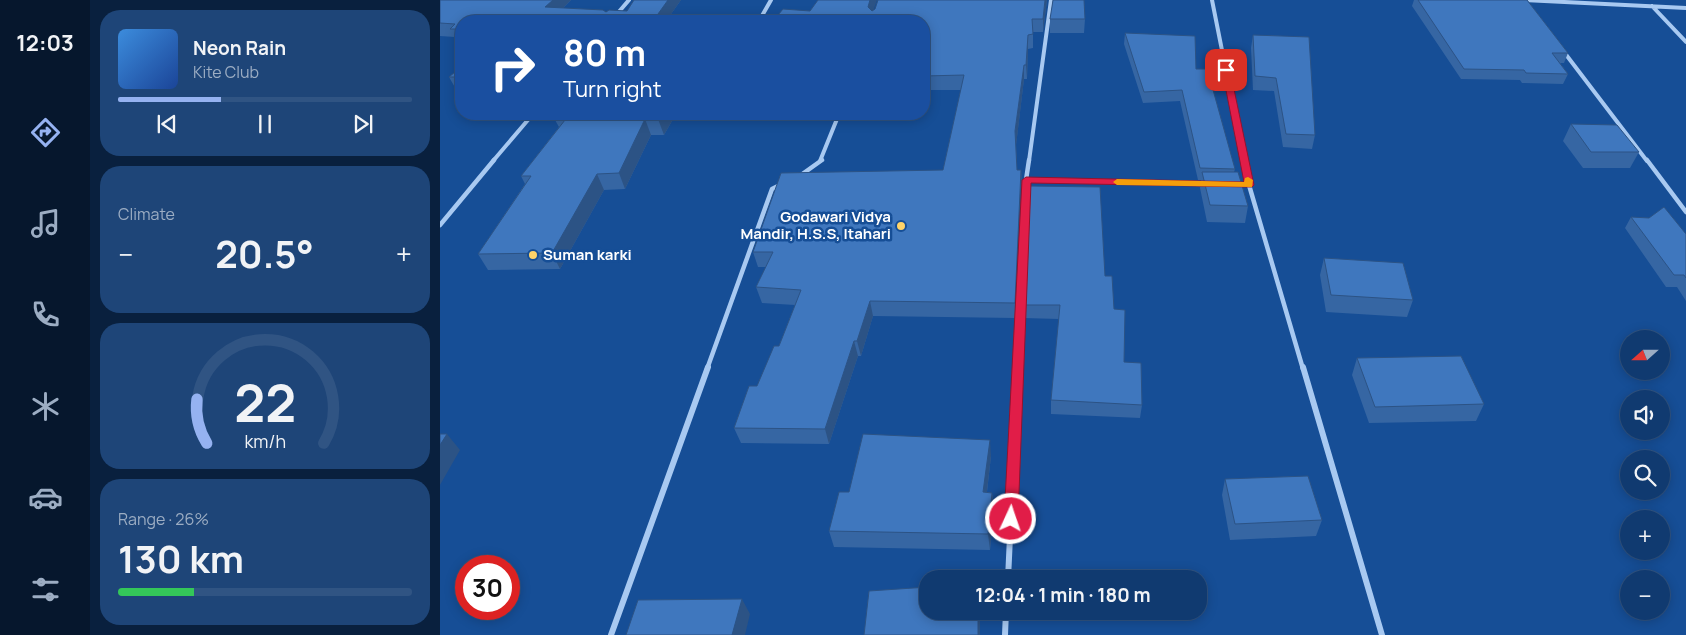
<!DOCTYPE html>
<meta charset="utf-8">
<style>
body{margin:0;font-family:Manrope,sans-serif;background:#1e4578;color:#f1f3f6;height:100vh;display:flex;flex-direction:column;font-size:19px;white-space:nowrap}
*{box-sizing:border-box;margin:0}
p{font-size:16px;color:#9cadc3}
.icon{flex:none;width:28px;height:28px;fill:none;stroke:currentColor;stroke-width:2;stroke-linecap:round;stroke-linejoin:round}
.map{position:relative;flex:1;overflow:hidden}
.details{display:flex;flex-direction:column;gap:10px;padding:10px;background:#09203e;width:350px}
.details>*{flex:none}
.top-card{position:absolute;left:15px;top:15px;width:475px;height:105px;border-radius:20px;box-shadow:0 2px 12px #0003,0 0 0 1px #305483;background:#1a4fa0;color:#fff;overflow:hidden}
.needle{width:32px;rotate:249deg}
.buttons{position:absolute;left:1180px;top:330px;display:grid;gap:10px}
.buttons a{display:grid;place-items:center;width:50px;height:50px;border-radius:50%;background:#103a70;box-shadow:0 2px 12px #0003,0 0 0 1px #305483;font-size:25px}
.speed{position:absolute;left:15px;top:555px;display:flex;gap:10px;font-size:25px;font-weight:700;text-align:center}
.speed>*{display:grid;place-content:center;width:65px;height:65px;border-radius:50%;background:#103a70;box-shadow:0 2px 12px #0003,0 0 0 1px #305483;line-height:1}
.speed .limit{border:8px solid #d22;background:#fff;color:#111}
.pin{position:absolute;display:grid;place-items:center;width:42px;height:42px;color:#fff;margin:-21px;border-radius:10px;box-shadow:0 2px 8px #0006}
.me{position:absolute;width:55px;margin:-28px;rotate:3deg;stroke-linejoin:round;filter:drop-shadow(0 0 4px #0008)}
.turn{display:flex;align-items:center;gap:18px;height:105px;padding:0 25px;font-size:22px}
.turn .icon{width:65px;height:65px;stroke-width:2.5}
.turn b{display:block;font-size:35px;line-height:42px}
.big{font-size:38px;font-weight:700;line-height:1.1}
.details .widget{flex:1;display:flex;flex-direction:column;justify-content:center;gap:8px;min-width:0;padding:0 18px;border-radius:20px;background:#1e4578}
.details .dial{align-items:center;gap:0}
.dial svg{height:130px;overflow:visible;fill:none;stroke:#305483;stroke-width:7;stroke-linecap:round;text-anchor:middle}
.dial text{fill:#f1f3f6;stroke:none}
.song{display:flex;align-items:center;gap:15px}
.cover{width:60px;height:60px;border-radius:8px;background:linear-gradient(135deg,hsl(210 70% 55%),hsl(220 70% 35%))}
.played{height:5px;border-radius:2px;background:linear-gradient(90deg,#95b2f1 35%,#305483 35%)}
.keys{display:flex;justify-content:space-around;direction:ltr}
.heat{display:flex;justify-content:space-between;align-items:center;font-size:28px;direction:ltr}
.charge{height:8px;border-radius:4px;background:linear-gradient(90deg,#34c759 26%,#305483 0)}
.trip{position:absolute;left:479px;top:570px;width:288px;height:50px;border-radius:20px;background:#103a70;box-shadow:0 2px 12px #0003,0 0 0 1px #305483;font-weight:700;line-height:50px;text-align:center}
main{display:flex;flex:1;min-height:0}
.dock{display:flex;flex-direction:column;width:90px;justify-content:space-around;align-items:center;background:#06172d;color:#9cadc3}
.dock .icon{width:35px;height:35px}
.dock .selected{color:#95b2f1}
.dock b{font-size:22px;color:#f1f3f6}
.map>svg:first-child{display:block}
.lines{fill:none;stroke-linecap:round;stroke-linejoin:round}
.street-far2{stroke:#a8c9f1;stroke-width:4}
.street-far1{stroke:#a8c9f1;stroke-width:4.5}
.street{stroke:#a8c9f1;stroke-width:6}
.wall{fill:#3666a3}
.shaded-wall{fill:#2c5385}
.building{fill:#3f77be;stroke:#2c5385}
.route{fill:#e11d48;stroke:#92132f}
.slow{fill:#f59e0b}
.poi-dot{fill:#ffd369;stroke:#164e96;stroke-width:2}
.labels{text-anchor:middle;stroke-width:5;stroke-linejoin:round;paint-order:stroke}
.poi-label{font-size:15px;font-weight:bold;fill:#fff;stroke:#164e96;text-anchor:end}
</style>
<main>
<nav class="dock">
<b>12:03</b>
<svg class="icon selected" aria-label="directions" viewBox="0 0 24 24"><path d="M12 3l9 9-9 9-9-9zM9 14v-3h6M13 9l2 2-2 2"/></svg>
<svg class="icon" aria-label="music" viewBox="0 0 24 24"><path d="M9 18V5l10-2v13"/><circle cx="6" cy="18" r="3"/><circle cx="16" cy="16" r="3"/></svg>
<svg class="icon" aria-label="phone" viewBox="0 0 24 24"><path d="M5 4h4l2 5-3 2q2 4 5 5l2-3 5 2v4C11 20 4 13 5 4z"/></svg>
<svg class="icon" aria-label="climate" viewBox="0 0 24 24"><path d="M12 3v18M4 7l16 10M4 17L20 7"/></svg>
<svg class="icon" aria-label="car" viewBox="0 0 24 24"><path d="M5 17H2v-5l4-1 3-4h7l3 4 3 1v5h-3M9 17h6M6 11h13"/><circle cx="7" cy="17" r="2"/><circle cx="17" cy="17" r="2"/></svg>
<svg class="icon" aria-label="filters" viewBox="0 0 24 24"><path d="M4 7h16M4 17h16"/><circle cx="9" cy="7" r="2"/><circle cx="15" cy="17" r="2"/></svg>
</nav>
<section class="details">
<div class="widget">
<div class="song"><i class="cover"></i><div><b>Neon Rain</b><p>Kite Club</p></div></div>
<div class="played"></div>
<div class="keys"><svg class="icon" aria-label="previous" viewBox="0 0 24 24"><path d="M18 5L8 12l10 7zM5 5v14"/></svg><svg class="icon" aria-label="pause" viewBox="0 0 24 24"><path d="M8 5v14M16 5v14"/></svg><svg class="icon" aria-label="next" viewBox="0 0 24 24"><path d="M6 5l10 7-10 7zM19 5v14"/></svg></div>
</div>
<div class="widget"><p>Climate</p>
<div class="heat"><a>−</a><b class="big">20.5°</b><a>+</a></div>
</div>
<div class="widget dial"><svg viewBox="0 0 100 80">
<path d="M14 69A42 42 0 1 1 86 69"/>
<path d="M14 69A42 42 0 0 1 8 42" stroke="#95b2f1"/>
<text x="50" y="56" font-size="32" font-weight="700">22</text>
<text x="50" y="72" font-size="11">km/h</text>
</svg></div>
<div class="widget"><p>Range · 26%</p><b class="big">130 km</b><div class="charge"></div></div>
</section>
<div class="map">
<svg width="1246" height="635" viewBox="0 0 1246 635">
<rect width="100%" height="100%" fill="#164e96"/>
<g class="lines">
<!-- street-far2 -->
<path class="street-far2" d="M772,0L804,161
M1084,0L1246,8
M1212,6L1246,42
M171,21L189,0
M319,21L331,0
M1124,52L1207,161
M53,161L93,114
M380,161L399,114
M589,161L611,0"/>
<!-- street-far1 -->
<path class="street-far1" d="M804,160L809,185L863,369
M1207,160L1246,212
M361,175L382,160
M586,180L766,184
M0,225L54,160
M267,369L332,189L340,185
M577,369L586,180L589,160"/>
<!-- street -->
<path class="street" d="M863,367L942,635
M568,579L578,367
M171,635L268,367
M565,635L566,611"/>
</g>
<!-- wall -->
<path class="wall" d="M0,0H131L123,8L166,12L187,11L194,0H241L226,21H21V42H17L15,37L0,36Z
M607,0L603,32H593V48L588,49L587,79H584L576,145L577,170H581L582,185L575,318L433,316L421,356H418L389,444L301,443L294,428L317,386L339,346L355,305L322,303L316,287L326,267H318L313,252L503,170L521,90H484V21L370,11L434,10Z
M974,0H1087L1128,53L1124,63H1120L1128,74L1123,84L1082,83L1080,80L1021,79L972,6Z
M610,19H645L644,33H610Z
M685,33L756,69L795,169L794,172L808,206L805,223L767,222L760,188L761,180H758L740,101L703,103L684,44Z
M813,35L875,135L872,149L843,147L834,91L813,90L811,48Z
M21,67V91H17L9,77Z
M236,114L224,135H211L185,189L164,190L120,269L48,270L38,254L85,184L81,176L119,127L115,120Z
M1131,124L1199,152L1190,168H1143L1123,141Z
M1191,217L1246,234V301L1237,287H1226L1185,228Z
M884,258L973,300L967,317L886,312L880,275Z
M665,276L674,309L684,362L702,405L700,418L611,414V400L619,319L583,318V305Z
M917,358L1044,404L1036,421L929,423L912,375Z
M551,456L547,492L552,493L554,509L550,550L394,547L389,531Z
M785,479L882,520L876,536L790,540L782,495Z"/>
<!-- shaded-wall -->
<path class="shaded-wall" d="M113,0H131L111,20L105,7Z
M228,0H241L226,21H213Z
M430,0H437L430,20L428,7Z
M605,0H607L603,32V19Z
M588,35V49L587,79L586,65Z
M584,65V79L576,146L575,131Z
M222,114H236L224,135L218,119Z
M205,119L211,135L185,189L179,173Z
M581,170L582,185L575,318V303Z
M157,174L164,190L120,269L112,253Z
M430,301L433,316L421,356L417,341Z
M414,341L418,356L389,444L385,429Z
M7,434L20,450L0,485V445Z
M550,440L551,456L545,508L543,492Z
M552,493L554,509L550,550L548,534Z
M302,599L310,614L305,635H292Z
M538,611H540V635H538Z"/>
<!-- building -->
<path class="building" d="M0,0H113L105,7L163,10L166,12L169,10L187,11L194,0H228L213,21H21V29H10L15,24L0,23Z
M378,0H430L428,7L432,11L435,9L438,0H605L603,19H592L593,34L588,35L586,65H584L575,131L577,170H581L575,303L430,301L417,341H414L385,429L294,428L309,386H317L334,346H339L361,290L316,287L333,252H313L341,173L503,170L524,75L484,76V21H333L343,9L370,11Z
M613,0H644L645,19H610Z
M978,0H1087L1128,53H1112L1128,74L1086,73L1084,70L1024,69Z
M685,33L755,36L756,69H766L770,79L795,169L760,168L742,90L704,92Z
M813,35L869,37L875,135L846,134L836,78L815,76Z
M21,67V77H9Z
M120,114H222L218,119H205L179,173L157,174L112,253L38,254L91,176H81L125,120H115Z
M1131,124L1177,125L1199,152H1151Z
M762,172H798L808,206L770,205Z
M589,186L660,187L665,276H672L674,309L685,310L684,362L701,363L702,405L611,400L620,305H583Z
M1224,207L1246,234V278L1244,275H1234L1191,217L1209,218Z
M884,258L963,263L973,300L891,295Z
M1021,356L1044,404L935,407L917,358Z
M0,434H7L0,445Z
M423,434L550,440L543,492L552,493L548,534L389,531L399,492H409Z
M868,476L882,520L795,524L785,479Z
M488,587V611H538V635H424L429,591Z
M302,599L292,635H186L198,600Z"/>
<!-- route -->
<path class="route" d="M786,67L790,70L814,185L812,187L591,183L578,519L576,523L571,525L566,523L564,519L582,180L586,177L804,182L782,70Z"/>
<!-- slow -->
<path class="slow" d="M808,177L813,180L812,187L677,185L673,182L677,179L804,182L805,178Z"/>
<!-- markers -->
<g class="poi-dot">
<circle cx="461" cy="226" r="5"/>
<circle cx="93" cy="255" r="5"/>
</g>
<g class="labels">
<!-- poi labels -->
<g class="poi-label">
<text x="451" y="222">Godawari Vidya<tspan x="451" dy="17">Mandir, H.S.S, Itahari</tspan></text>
<text x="103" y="260" text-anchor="start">Suman karki</text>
</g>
</g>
</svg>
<div class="buttons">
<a><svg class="needle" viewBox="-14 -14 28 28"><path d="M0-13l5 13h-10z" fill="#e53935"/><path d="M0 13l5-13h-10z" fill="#9cadc3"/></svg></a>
<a><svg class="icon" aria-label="sound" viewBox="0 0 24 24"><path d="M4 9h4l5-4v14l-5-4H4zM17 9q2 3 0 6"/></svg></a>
<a><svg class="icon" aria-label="search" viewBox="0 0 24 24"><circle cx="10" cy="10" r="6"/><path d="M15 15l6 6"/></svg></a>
<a>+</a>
<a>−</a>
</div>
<div class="speed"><div class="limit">30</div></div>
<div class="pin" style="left:786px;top:70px;background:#d93025"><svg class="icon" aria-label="arrive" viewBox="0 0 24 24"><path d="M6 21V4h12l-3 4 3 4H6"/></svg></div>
<svg class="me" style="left:571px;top:519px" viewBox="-20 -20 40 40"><circle r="17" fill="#e11d48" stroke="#fff" stroke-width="3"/><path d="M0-11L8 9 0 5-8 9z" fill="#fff"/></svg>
<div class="trip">12:04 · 1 min · 180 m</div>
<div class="top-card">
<div class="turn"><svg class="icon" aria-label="right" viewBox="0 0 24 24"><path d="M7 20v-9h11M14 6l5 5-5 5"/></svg><div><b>80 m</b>Turn right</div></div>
</div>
</div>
</main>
